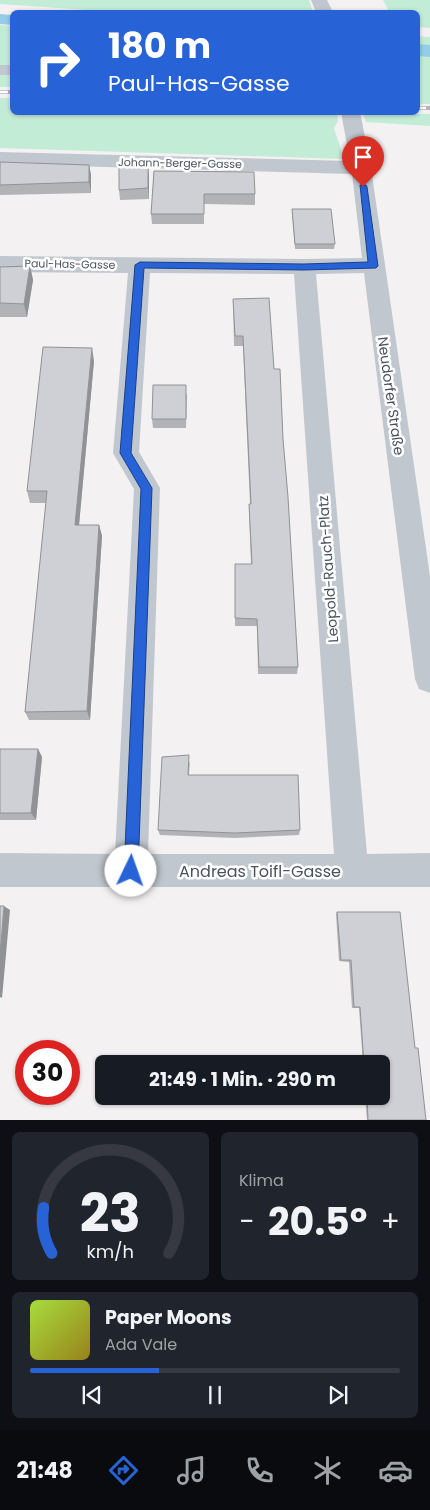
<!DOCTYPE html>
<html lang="de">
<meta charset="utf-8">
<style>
body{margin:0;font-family:Poppins,sans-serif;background:#20242c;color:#f1f3f6;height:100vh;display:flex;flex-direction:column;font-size:19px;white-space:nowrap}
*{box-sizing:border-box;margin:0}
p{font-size:16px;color:#9ea1a6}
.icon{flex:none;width:28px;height:28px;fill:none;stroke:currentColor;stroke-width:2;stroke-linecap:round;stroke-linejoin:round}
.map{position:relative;height:1120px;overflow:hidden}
.details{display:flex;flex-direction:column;gap:12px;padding:12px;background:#0d0f14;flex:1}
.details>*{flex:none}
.top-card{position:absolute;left:10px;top:10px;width:410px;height:105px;border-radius:8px;box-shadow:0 1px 4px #0004;background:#2763d7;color:#fff;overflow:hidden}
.speed{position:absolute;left:15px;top:1040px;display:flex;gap:10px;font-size:25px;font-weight:700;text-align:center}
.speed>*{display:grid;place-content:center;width:65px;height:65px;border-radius:50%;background:#171b24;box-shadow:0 1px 4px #0004;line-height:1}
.speed .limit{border:8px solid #d22;background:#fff;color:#111}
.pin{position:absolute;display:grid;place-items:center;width:42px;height:42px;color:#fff;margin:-51px -21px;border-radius:50% 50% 50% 0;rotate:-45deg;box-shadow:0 0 5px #0007}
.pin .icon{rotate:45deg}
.me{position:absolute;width:55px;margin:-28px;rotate:3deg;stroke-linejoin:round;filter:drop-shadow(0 0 4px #0008)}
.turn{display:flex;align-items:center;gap:18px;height:105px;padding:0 15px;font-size:22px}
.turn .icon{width:65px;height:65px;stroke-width:2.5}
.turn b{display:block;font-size:35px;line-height:42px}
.big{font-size:38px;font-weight:700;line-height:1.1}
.details .card{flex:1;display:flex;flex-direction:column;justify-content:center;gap:8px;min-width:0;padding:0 18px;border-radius:8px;background:#20242c}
.details .dial{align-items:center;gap:0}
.dial svg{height:130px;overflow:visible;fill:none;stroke:#363941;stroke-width:7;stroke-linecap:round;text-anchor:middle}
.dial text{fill:#f1f3f6;stroke:none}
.song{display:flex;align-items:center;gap:15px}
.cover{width:60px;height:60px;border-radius:8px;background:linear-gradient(135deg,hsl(80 70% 55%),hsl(50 70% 35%))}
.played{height:5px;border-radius:2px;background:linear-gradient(90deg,#2763d7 35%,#363941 35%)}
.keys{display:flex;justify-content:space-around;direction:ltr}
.heat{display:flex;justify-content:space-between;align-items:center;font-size:28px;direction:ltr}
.details .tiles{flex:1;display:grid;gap:12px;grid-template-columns:1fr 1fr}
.card:last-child{grid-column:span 2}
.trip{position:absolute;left:95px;top:1055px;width:295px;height:50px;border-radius:8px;background:#171b24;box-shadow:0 1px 4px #0004;font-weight:700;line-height:50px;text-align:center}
.tab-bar{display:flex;height:80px;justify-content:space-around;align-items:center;background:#090b0e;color:#9ea1a6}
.tab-bar .icon{width:35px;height:35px}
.tab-bar .on{color:#2763d7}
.tab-bar b{font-size:22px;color:#f1f3f6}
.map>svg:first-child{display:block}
.green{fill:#c3ecd7}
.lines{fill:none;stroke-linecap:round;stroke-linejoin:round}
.canal{fill:#94cde6;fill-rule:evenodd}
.minor{fill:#c0c7ce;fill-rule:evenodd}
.rail-casing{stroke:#b3b5ba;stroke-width:4}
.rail{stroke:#fff;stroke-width:2.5;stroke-dasharray:8;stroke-linecap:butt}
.wall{fill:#b1b3b7}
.shaded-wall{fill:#909295}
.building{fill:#ced0d5;stroke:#909295}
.route{fill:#2763d7;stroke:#19408c}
.labels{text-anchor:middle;stroke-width:5;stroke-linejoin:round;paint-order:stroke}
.far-street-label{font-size:11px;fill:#4a525d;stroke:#fff}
.street-label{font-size:14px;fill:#4a525d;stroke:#fff}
.near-street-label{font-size:16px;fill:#4a525d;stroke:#fff}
</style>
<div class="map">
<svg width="430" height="1120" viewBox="0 0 430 1120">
<rect width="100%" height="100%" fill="#f3f1f1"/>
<!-- green -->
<path class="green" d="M0,0H309L313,12H117L0,4Z
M383,0H430V28L418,27V12H389Z
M0,25L12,26V87H0Z
M418,36L430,37V104H418Z
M0,98H12V112L337,113L338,121L334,128L344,159L0,148Z
M363,113L430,114V126L366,122Z"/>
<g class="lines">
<!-- canal -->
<path class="canal" d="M0,14L12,15V25L0,24Z
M418,44L430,45V57L418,56Z"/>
<!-- minor -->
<path class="minor" d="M311,0H327L333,12H316Z
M0,65H12V75H0Z
M341,112H360L371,168L430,576V693L419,689L415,679L364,273L316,274L367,854L430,853V887H0V853L115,854L134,489L113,453L128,273L0,272V256L304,259L362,258L352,174L0,164V152L350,161ZM150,273L294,274L334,854H148L160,488L139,452Z"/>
<defs>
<path id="rail" d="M0,92H12
M418,108H430"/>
</defs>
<!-- rail casing -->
<use href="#rail" class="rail-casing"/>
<!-- rail -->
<use href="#rail" class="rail"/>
</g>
<!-- wall -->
<path class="wall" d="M0,162L89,165L91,175V193L0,195Z
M154,171L255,194V205L204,204V224H152L151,214Z
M149,176V199L120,200L119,190Z
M292,209L335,244L334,249H295L292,215Z
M30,266L33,280L27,317H0V267Z
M233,299L274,369L283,439L298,667L297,674H258L257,626H235V564H251L249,512V504H250L243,346H234Z
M94,361L79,525H99L102,536L90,720H29L25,712L46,503H30L27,491Z
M187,394L186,428H153L152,419Z
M0,749H38L42,757L36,820H0Z
M190,761L189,775L300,830L299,835L235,838L160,835L158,830Z
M337,912L415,1048L426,1120H367L365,1096H381V1064H363L359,1008H352L349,962L339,961L336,914Z"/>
<!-- shaded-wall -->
<path class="shaded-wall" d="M89,165L91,175V193L89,182Z
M148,166L149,176V199L148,188Z
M30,266L33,280L27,317L24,304Z
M92,348L94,361L78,536L75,525Z
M99,525L102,536L90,720L87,711Z
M38,749L42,757L36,820L31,813Z
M4,906L10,910L2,998L0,997V955Z"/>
<!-- building -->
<path class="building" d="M0,162L89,165V182L0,185Z
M119,166H148V188L119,190Z
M154,171L254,172L255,194H204V214H151Z
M292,209H331L335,244H295Z
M30,266L24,304L0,303V267Z
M269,298L274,369H280L283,439L288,497L298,667H259L257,619L235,618V564H252L249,504H251L243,336H235L233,299Z
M43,347L92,348L75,525H99L87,711L25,712L47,491H27Z
M153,385H186V419H152Z
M0,749H38L31,813H0Z
M189,755L188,775H298L300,830L235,833L158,830L162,757Z
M0,906H4L0,955Z
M337,912H400L415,1048H418L426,1120H368L367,1096H381V1064H364L360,1007H354L351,960H341Z"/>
<!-- route -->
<path class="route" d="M360,185H366L367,187L378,266L376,268L304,270L144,268L131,453L152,488L138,871L136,876L131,878L126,876L124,871L141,489L120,453L135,265L140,262L304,264L368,262Z"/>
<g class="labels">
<!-- far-street labels -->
<g class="far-street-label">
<text transform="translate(180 163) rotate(1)" y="4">Johann-Berger-Gasse</text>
<text transform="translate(70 264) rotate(1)" y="4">Paul-Has-Gasse</text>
</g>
<!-- street labels -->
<g class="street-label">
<text transform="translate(391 396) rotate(82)" y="5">Neudorfer Straße</text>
<text transform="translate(328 569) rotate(-94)" y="5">Leopold-Rauch-Platz</text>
</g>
<!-- near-street labels -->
<g class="near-street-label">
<text x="260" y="877">Andreas Toifl-Gasse</text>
</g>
</g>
</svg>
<div class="speed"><div class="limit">30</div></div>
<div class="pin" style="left:363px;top:187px;background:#d93025"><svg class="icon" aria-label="arrive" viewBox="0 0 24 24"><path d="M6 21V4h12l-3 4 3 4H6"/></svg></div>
<svg class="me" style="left:131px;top:871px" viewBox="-20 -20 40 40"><circle r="19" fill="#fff"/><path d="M0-13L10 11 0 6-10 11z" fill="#2763d7"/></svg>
<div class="trip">21:49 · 1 Min. · 290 m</div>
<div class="top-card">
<div class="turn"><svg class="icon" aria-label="right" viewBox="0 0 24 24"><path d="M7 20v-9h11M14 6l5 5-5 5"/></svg><div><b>180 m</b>Paul-Has-Gasse</div></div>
</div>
</div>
<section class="details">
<div class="tiles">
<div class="card dial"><svg viewBox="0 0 100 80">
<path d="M14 69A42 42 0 1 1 86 69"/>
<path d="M14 69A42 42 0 0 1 9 41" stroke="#2763d7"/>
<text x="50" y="56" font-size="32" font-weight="700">23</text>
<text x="50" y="72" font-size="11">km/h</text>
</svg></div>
<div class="card"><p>Klima</p>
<div class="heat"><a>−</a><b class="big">20.5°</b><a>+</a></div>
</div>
<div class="card">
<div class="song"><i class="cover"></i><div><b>Paper Moons</b><p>Ada Vale</p></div></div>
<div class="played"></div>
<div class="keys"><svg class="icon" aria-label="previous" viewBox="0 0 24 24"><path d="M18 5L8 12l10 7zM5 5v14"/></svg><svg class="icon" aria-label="pause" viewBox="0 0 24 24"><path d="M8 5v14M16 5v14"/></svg><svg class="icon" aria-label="next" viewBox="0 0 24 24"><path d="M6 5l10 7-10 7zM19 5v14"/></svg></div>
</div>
</div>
</section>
<nav class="tab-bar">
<b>21:48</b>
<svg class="icon on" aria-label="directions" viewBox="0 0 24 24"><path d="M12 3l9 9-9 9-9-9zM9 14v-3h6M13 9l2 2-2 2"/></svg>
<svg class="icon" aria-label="music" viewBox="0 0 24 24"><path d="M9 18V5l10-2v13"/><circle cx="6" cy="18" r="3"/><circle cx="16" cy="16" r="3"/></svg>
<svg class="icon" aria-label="phone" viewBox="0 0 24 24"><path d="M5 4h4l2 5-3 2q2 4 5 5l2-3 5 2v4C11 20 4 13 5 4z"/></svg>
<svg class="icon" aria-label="climate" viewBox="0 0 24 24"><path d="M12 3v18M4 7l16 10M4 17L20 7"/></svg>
<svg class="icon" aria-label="car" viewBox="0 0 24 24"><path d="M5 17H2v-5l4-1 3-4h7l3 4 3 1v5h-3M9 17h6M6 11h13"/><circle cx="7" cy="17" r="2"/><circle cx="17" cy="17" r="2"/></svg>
</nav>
